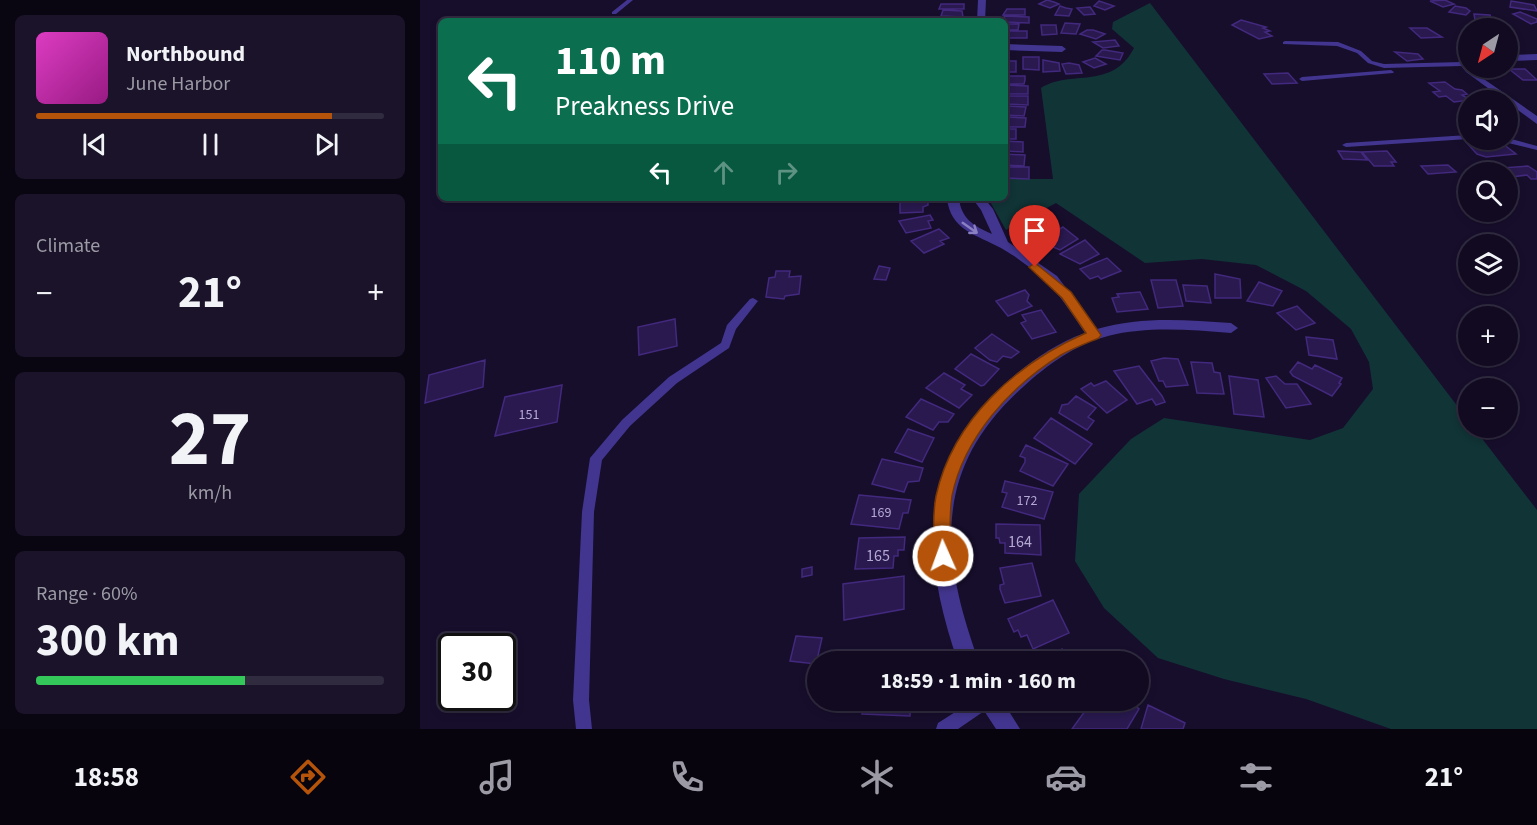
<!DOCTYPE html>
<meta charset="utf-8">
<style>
body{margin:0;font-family:"Source Sans 3",sans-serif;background:#1a132a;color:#f1f3f6;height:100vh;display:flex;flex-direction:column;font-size:22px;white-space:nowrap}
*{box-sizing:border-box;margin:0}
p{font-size:20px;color:#9c9aa5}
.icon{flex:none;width:33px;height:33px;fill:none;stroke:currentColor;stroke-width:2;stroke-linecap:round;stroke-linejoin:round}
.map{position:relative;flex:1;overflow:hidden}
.side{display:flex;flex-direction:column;gap:15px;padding:15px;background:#090612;width:420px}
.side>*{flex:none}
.top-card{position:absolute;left:18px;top:18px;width:570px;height:183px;border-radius:9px;box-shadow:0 3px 9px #0003,0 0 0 2px #302b3f;background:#0b6e4f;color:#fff;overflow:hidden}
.needle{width:39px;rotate:216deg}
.buttons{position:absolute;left:1038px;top:18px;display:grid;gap:12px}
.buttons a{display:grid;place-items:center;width:60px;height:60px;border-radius:50%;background:#110a21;box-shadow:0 3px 9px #0003,0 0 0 2px #302b3f;font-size:30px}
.speed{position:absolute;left:18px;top:633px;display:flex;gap:12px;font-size:30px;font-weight:700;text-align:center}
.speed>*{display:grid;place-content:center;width:78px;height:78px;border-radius:50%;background:#110a21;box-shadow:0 3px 9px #0003,0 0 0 2px #302b3f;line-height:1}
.speed .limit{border:3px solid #111;border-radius:9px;background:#fff;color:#111}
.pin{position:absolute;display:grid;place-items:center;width:51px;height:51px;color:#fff;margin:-62px -26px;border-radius:50% 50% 50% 0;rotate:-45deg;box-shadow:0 0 6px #0007}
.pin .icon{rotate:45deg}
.me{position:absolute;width:66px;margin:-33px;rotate:358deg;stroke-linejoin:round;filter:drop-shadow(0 0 4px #0008)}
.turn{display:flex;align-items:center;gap:21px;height:126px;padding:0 18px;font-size:27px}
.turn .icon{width:78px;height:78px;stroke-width:2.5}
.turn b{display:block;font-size:42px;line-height:51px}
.lanes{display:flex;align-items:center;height:57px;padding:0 18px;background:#0003;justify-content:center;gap:30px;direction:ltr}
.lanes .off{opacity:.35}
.big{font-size:45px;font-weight:700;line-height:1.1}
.side .widget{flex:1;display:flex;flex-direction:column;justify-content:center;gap:9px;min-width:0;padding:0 21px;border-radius:9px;background:#1a132a}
.side .dial{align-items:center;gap:0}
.dial b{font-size:78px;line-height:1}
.song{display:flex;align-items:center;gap:18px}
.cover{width:72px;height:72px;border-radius:9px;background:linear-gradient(135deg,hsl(310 70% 55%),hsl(310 70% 35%))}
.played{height:6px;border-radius:3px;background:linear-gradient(90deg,#b45309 85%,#302b3f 85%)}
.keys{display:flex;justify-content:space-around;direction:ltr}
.heat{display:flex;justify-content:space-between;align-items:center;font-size:33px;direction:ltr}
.charge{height:9px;border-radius:4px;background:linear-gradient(90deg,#34c759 60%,#302b3f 0)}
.trip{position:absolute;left:387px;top:651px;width:342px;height:60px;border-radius:30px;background:#110a21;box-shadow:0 3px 9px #0003,0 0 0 2px #302b3f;font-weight:700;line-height:60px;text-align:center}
.tabs{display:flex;height:96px;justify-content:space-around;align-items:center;background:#07040d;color:#9c9aa5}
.tabs .icon{width:42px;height:42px}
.tabs .active{color:#b45309}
.tabs b{font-size:27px;color:#f1f3f6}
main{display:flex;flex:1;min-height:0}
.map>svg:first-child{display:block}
.green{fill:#113437}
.building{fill:#29194f;stroke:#42297d;stroke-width:1.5}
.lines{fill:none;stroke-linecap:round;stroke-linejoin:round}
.lane{fill:#42358f;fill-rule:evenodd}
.street{fill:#42358f;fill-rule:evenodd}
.oneway{stroke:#8a7fc1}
.route{fill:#b45309;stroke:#753606;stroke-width:1.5}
.labels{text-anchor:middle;stroke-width:6;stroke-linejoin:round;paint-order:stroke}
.number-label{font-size:14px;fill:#b4a9d3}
.near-number-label{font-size:16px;fill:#b4a9d3}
</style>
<main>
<section class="side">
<div class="widget">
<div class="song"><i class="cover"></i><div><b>Northbound</b><p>June Harbor</p></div></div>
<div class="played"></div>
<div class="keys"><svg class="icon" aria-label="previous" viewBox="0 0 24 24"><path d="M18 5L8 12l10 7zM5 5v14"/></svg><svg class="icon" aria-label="pause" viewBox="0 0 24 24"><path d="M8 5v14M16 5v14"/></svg><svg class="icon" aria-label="next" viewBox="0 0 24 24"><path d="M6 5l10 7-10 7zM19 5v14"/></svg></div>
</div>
<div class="widget"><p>Climate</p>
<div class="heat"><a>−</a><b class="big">21°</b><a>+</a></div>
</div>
<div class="widget dial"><b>27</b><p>km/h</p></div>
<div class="widget"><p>Range · 60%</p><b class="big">300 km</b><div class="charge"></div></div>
</section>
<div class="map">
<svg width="1117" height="729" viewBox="0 0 1117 729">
<rect width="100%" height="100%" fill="#170e2c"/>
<!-- green -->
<path class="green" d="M730,3L1048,420V428H1054L1117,510V729H971L886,699L804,679L738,658L684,608L655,561L659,494L711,439L744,418L890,440L923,428L953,389L949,362L931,329L886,291L836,265L782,259L725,263L636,203L586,230L568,198H585V179H633L621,88C650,69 692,91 714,48L692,29L693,22Z"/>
<!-- building -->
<path class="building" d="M627,0L634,2L639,4L630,8L619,4Z
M1025,0L1034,4L1023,7L1010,1Z
M679,1L694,6L685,10L674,6Z
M1091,1L1114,5L1117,11L1090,7Z
M521,4H544V9H519Z
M640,6L646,8L652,9L649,16L635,15Z
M1035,6L1046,8L1050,11L1046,15L1029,12Z
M670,7L675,14L664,15L657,8Z
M587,9H605V15H583Z
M523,10L542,11L543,17L521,16Z
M1100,12L1117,19V22L1111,24L1093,14Z
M1054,14L1070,15L1073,22L1055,20Z
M584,16L609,17V23L585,22Z
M821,20L846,27L843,28L850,31L845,32L852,36L839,39L812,25Z
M645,23L660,24L656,34L641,33Z
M585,24H599L598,30H585Z
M621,25H636L637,34L622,35Z
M990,28H1007L1022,37L1001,38Z
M667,30H673L685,34L676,39L660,34Z
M585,31H607V38H585Z
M695,40L699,46L683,48L673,42Z
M682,50H685L703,53L700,60L676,56Z
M975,52L998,54L1003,59L987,61Z
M603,57H619V70L603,69Z
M675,58L686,64L674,68L663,62Z
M623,60L639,63L640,71L623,72Z
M585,61H596V72H585Z
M649,63L659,65L662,73L646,74L642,64Z
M1089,69H1105L1117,80H1103Z
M868,73L877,83L852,84L844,74Z
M585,76H605V80L604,84H585Z
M1025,82L1035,89L1042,90L1047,94L1042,95L1050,100L1034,102L1026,96L1019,97L1013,92L1020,91L1009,83Z
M585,85L608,86V94H585Z
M585,96H608V105L585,104Z
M585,106L606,107L604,116L585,115Z
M585,117L606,118L605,127H585Z
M585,129H596V139H585Z
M1067,140L1074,145L1083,144L1096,154L1066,157L1057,154L1046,142Z
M585,141L603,142V152L585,151Z
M918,151L941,152L947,160L923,159Z
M967,151L976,162H971L974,166H954L942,152Z
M585,154L605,155L604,166L585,165Z
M1001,166L1028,165L1036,172L1008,174Z
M1108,166L1117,172V179H1111L1107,175L1091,177L1081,168Z
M585,167H609V179L585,178Z
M508,199V205L503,207V212L480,213V200Z
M510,215L513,220L508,221L511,228L486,233L479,221Z
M618,218L633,227L616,237L603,226Z
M643,227L658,239L640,250L619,241Z
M519,229L529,238L520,241L524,244L504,253L491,241Z
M665,240L679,254L660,264L640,254Z
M687,258L701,271L681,279L678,276L670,279L660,269Z
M459,266L470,268L466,280L454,279Z
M356,271H370L369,277L381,276L379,294L365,296L364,299L346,297L349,278L355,277Z
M795,274L820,279L821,298H795Z
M731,280H756L763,306L738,308Z
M839,282L862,291L853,306L827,301Z
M763,285L787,286L791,303L766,301Z
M605,290L609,295L607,301L612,306L588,316L576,301Z
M720,292L728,309L697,312L692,298L699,297L697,294Z
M877,306L885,314L895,323L876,330L857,313Z
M621,310L636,332L612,339L601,323L606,321L602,315Z
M255,319L257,346L219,355L218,327Z
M572,334L599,352L591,358L583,356L577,362L570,360L555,348Z
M886,337L913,340L917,359L889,355Z
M551,354L579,369L564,385L561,386L535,369Z
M744,358L758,359L768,385L746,387L743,381H739L731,361Z
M65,360L63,387L5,403L9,375Z
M771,362L792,363L794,372L800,373L804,394L777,393Z
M878,362L892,369L895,365L922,378L919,383L921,384L912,396L873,376L870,372Z
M719,366L742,396L745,402L736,405L732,399L717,404L694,371Z
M524,373L545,385L541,389L552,395L539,408L506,388Z
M809,376L838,380L844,417L814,414Z
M856,376L865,384H877L891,404L866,408L846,378Z
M686,381L707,400L687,413L661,389L671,383L674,386Z
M142,385L137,422L75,436L85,397Z
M656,396L676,408L668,417L674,421L667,430L639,413L642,405L648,404Z
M501,399L534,414L528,422H519L513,430L486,417Z
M631,418L672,444L655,464L614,438Z
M488,429L514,438L502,462L475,452Z
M606,445L648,464L633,486L600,471L605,462V458L600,456Z
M462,459L503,468L499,481L488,482L484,492L452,484Z
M585,481L633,492L624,519L582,507L587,493L582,492Z
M439,495L491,500L488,513H483L479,529L431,524Z
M576,524L620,525L621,555L585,553V543H580L579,538H576Z
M485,537L484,550H478V556H474L473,568L435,569L439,538Z
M612,563L621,596L585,603L580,589V585L584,584L580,568Z
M392,567V575L382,577V569Z
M484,576V609L424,620L423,584Z
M633,600L649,633L613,649L607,635L601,637L598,630L594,632L588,619Z
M376,636L402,638L396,664L370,661Z
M642,649L652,662H627Z
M444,700H491L490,716L442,714Z
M673,700H709L719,709L707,729H652Z
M728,705L765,723L763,729H721Z"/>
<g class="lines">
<!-- lane -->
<path class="lane" d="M207,0H213L196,14H192V12Z
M865,41L918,42L941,51L952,61L964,64L1042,62L1045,64L1042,66L964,68L948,63L937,53L917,46L863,44V42Z
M971,70L974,72L973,73L882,81L879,79L882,77Z
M1048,135V139L926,147L922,145L926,143Z
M1088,138L1117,146V150L1084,142V140H1088Z
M333,298L338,301L316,329L309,348L257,383L210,426L182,460L174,512L169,700L172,729H156L153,700L162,512L170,458L202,420L249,377L301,343L307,325L330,299Z
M554,700H575L573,705L538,729H516L518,723Z"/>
<!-- street -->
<path class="street" d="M558,0H566L565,21H557Z
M585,44L642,46L646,49L642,52L585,50Z
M1117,54V60L1088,61V55Z
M1048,56V68L1117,116V124L1046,72L1038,62Z
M527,198H539C541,219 554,226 572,234L561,210L552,198H564L573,209L588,242L637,276L677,329C721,316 766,320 811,323L818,328L811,333C770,330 728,326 688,336C656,344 627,365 603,387C512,469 520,555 559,662H538C501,555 496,462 588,381C611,361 636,343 665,333C651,312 638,291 619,275C607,265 595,256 581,248C557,235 530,230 527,198Z
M557,700H582L600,729H576Z"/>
</g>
<!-- one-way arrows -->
<defs><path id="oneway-shaft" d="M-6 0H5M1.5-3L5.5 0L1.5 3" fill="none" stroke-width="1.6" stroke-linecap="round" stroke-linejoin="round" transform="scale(1.5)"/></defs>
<use class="oneway" href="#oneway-shaft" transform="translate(550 228) rotate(35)"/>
<!-- route -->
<path class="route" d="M615,263L651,292L681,335L679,338C667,343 653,348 641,355C591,386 544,437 532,496C529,516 530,536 531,556L529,561L523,564L517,561L514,556C514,536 512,516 516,496C533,419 597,363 666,333L642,298L611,269L609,267Z"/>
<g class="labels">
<!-- number labels -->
<g class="number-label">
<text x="109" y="419">151</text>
<text x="607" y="505">172</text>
<text x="461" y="517">169</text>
</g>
<!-- near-number labels -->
<g class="near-number-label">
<text x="600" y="547">164</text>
<text x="458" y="561">165</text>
</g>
</g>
</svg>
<div class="buttons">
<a><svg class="needle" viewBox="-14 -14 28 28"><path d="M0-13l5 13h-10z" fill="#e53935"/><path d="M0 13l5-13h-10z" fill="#9c9aa5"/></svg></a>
<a><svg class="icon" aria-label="sound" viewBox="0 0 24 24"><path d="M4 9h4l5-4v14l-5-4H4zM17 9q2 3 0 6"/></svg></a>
<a><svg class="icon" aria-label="search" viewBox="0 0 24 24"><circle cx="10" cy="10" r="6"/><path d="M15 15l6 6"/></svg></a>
<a><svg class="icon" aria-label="layers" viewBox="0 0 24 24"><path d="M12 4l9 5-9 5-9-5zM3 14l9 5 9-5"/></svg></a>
<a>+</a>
<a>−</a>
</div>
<div class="speed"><div class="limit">30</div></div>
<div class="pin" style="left:615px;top:267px;background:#d93025"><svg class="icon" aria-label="arrive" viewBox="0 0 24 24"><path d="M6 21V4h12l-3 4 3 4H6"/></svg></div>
<svg class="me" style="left:523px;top:556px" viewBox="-20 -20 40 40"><circle r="17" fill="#b45309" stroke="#fff" stroke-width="3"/><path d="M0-11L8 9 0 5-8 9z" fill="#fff"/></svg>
<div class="trip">18:59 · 1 min · 160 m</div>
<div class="top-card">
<div class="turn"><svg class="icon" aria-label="left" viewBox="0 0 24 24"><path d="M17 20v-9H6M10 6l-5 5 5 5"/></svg><div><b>110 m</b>Preakness Drive</div></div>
<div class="lanes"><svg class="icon" aria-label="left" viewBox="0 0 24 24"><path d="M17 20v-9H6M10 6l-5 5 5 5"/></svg><svg class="icon off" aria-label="ahead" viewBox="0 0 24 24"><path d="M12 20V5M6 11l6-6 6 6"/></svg><svg class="icon off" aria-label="right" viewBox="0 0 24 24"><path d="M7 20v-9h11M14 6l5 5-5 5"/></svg></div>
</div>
</div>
</main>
<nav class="tabs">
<b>18:58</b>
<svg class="icon active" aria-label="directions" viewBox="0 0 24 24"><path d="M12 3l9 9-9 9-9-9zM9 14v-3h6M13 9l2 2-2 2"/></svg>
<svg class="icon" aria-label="music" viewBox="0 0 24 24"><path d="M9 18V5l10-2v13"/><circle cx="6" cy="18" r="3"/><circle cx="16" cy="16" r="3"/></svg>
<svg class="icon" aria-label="phone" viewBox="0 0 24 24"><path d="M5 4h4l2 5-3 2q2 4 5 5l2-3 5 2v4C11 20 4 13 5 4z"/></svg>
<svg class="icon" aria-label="climate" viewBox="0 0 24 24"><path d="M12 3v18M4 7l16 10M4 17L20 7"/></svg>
<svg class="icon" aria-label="car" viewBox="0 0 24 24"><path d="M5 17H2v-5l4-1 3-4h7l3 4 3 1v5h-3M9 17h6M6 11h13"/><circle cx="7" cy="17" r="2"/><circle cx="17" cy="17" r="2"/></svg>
<svg class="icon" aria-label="filters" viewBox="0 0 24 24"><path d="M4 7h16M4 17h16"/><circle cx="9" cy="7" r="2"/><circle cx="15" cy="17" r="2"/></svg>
<b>21°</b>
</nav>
